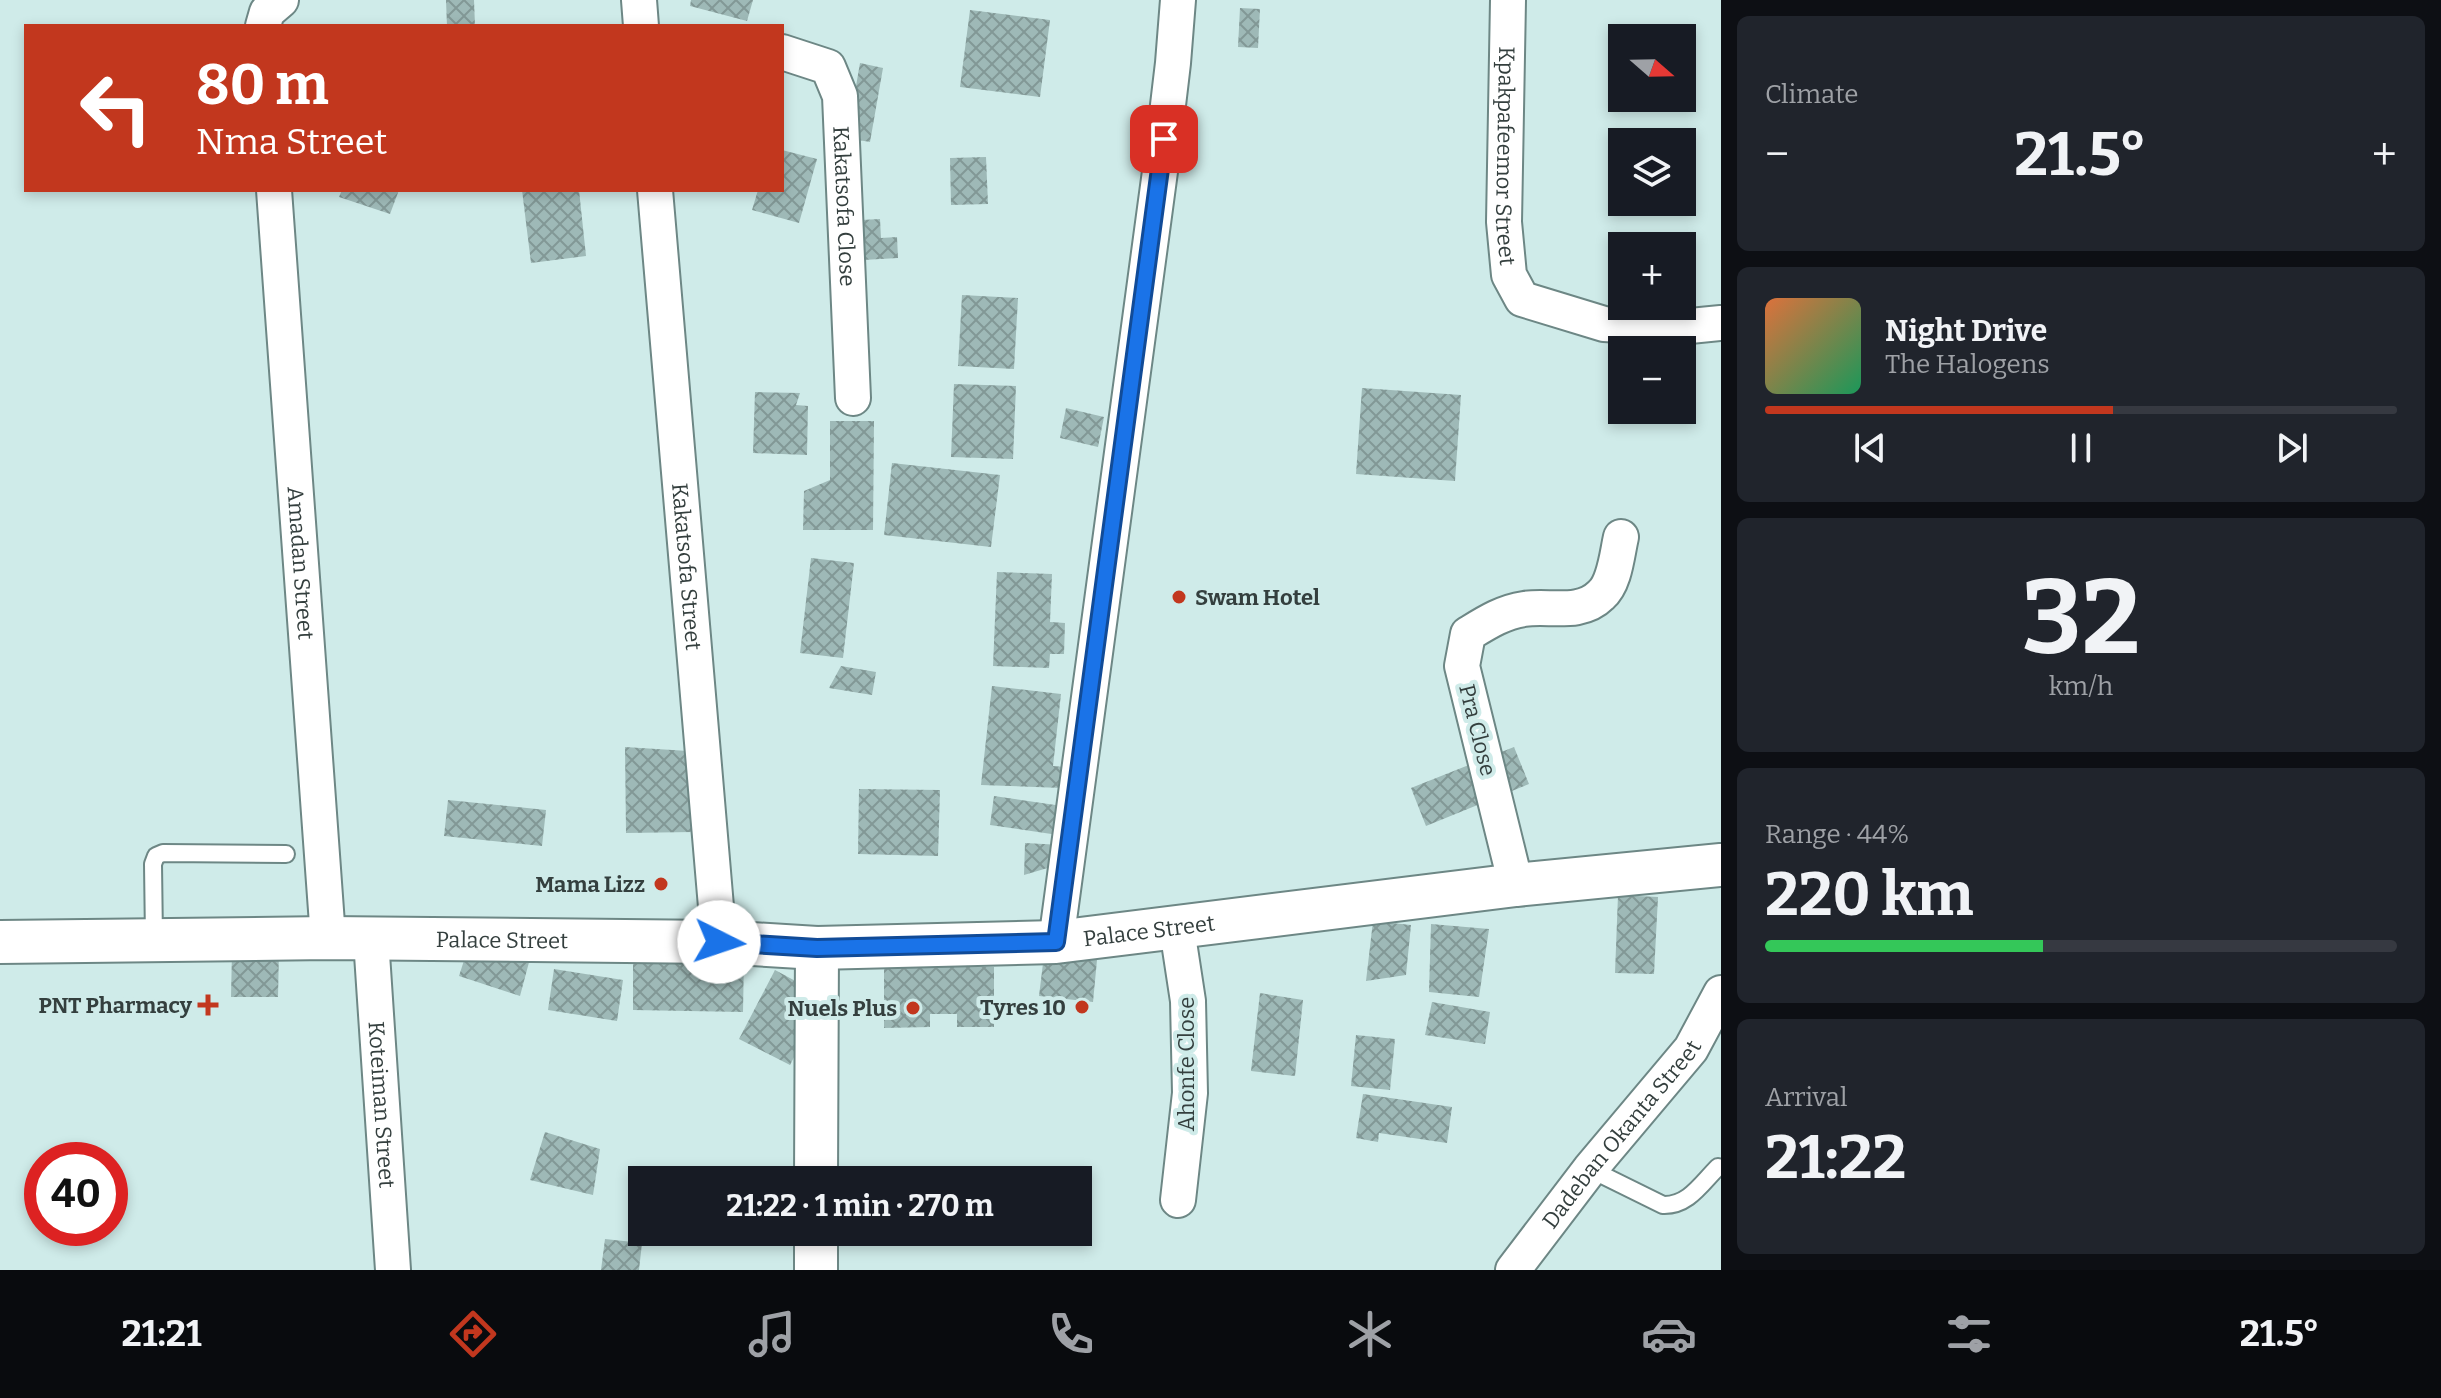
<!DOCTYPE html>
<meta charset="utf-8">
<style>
body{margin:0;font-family:Bitter,serif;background:#20242c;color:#f1f3f6;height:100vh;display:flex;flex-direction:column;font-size:30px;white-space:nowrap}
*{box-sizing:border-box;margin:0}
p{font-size:26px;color:#9ea1a6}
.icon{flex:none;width:44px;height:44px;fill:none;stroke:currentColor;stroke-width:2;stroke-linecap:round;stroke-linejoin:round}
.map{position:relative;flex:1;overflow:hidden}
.details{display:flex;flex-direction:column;gap:16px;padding:16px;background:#0d0f14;width:720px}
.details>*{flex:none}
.banner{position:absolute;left:24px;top:24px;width:760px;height:168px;border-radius:0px;box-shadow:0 4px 12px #0003;background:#c2371e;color:#fff;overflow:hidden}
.needle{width:52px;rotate:110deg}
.controls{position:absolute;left:1608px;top:24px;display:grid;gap:16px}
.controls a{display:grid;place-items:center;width:88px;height:88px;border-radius:0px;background:#171b24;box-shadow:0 4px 12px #0003;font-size:40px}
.speed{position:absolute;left:24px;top:1142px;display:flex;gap:16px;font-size:40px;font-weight:700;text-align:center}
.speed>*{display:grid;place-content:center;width:104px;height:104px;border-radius:50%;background:#171b24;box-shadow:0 4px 12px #0003;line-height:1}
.speed .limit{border:12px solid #d22;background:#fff;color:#111}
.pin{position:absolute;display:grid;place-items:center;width:68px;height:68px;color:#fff;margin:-34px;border-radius:16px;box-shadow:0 4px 12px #0006}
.me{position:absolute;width:88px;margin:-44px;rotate:94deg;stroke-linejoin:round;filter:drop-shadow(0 0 6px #0008)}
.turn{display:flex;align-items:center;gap:28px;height:168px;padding:0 40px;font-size:36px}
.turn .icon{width:104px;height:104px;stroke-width:2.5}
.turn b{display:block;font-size:56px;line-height:68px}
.big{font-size:60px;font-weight:700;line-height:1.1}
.details .widget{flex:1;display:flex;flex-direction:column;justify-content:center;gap:12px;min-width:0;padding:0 28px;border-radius:12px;background:#20242c}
.details .dial{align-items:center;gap:0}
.dial b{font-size:104px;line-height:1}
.song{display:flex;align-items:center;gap:24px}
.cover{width:96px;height:96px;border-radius:12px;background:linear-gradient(135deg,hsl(20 70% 55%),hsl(150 70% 35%))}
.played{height:8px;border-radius:4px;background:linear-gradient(90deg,#c2371e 55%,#363941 55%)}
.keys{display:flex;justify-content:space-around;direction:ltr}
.heat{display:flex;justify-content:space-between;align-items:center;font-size:44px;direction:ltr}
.charge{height:12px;border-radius:6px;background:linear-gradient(90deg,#34c759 44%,#363941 0)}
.trip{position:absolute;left:628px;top:1166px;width:464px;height:80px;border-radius:0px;background:#171b24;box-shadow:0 4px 12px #0003;font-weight:700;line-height:80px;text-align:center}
.dock{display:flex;height:128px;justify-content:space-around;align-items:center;background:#090b0e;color:#9ea1a6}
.dock .icon{width:56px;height:56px}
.dock .active{color:#c2371e}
.dock b{font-size:36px;color:#f1f3f6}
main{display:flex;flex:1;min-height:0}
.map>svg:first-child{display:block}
.building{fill:url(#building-cross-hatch)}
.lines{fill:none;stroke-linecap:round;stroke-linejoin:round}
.service-casing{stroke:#6d8785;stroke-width:20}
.minor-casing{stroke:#6d8785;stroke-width:38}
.tertiary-casing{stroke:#6d8785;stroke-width:46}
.service{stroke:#fff;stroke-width:16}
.minor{stroke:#fff;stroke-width:34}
.tertiary{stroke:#fff;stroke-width:42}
.route-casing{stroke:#114b97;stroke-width:20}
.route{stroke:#1a73e8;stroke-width:14}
.poi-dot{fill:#c2371e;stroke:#cfebe9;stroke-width:3}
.labels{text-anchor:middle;stroke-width:8;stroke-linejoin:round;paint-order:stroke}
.street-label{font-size:22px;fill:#343f3e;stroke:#cfebe9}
.poi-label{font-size:22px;font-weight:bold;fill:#343f3e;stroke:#cfebe9;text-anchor:end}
</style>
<main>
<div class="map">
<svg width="1721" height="1270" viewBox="0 0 1721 1270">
<defs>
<pattern id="building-cross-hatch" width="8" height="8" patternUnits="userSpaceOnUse" patternTransform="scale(2)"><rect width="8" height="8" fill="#9eb9b7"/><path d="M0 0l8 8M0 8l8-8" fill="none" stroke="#829896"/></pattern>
</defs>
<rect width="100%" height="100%" fill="#cfebe9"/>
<!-- building -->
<path class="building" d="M446,0H474L475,26H447Z
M691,0H753L747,21L690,6Z
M1240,8L1260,9L1258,48L1238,47Z
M970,10L1050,20L1040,97L960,87Z
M860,63L883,68L870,142L847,138Z
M782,150L817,159L799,223L752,210L758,190H782Z
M986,157L988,204L951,205L950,158Z
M342,190H399L390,214L339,197Z
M522,190H579L586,256L531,263Z
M880,219L881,238L897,237L898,258L863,260L861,220Z
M962,295L1018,298L1014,369L958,366Z
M954,384L1016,386L1013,459L951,457Z
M1362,388L1461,395L1455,481L1356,474Z
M755,392L800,393L796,405L808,406L807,455L753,453Z
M1066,408L1104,417L1098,447L1060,438Z
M830,421H874L873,530H803L804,491L830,480Z
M892,463L1000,475L991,547L884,535Z
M811,558L854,563L843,658L800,653Z
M997,572L1052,574L1050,622L1065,623L1064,654H1050L1049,668L993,666Z
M841,666L876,672L872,695L829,688Z
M992,686L1061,694L1053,766L1065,767L1062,788L981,785Z
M625,747L688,751L693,832L626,833Z
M1514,747L1529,784L1426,826L1411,788Z
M859,789L940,790L938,856L858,854Z
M994,796L1069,807L1065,836L990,825Z
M448,800L546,810L542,846L444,836Z
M1025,843L1062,845L1061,864L1024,875Z
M1618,895L1658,897L1654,974L1615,973Z
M1373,921L1411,925L1406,975L1366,981Z
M1431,924L1489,929L1479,997L1429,992Z
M469,945L532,951L520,996L459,976Z
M232,951H279L278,997H231Z
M1044,955L1097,960L1093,1002L1039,996Z
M633,956L744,958L743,1012L633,1010Z
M884,967H994V1027H957V1014H930V1027L884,1028Z
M554,969L623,980L617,1021L548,1010Z
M775,970L814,991L808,1030L790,1065L739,1039Z
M1260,993L1303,1000L1295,1076L1251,1071Z
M1432,1002L1490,1012L1485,1044L1425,1035Z
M1356,1035L1395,1039L1390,1090L1351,1086Z
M1363,1094L1452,1107L1447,1143L1379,1133L1378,1142L1356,1138Z
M545,1132L600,1149L593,1195L530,1180Z
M605,1239L642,1243L639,1270H601Z"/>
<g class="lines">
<defs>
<path id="service" d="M154,939L153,864L156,856L163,853L286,854
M1590,1169L1663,1205C1688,1206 1701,1184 1718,1167"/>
<g id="minor">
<path d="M639,0L641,26"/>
<path id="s1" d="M1508,0L1504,222L1509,275L1522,299L1604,324L1670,328L1721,323"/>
<path d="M263,26L267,12L281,0"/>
<path id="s2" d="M782,52L828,67L840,96L853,398"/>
<path id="s3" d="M274,190L328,938"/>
<path id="s4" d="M655,190L719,942"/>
<path d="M1516,885L1462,666L1468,634C1486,623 1503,612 1524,609C1549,605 1580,616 1601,595C1615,583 1617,554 1621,537"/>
<path d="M1177,929L1188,1001L1190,1093L1178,1200"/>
<path id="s5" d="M371,939L393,1270"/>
<path d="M1056,942L1161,164L1173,63L1178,0"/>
<path id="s6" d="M1513,1270L1590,1169L1691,1049L1721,993"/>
</g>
<g id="tertiary">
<path id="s7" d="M0,942L328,938L719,942L817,948L1056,942L1516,885L1721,865"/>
<path d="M816,1180L817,948"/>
<path d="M816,1270V1232"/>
</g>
</defs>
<!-- service casing -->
<use href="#service" class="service-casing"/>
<!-- minor casing -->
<use href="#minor" class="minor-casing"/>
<!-- tertiary casing -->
<use href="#tertiary" class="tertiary-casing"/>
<!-- service -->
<use href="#service" class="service"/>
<!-- minor -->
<use href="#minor" class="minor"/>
<!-- tertiary -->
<use href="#tertiary" class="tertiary"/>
</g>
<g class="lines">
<defs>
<path id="route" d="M719,942L817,948L1056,942L1164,139"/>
</defs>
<!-- route casing -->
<use href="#route" class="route-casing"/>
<!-- route -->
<use href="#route" class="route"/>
</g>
<!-- markers -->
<g class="poi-dot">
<circle cx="1179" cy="597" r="8"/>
<circle cx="661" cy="884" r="8"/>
<path d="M204 993h8v8h8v8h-8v8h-8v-8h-8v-8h8z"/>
<circle cx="1082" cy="1007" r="8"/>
<circle cx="913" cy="1008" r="8"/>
</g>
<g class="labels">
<!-- street labels -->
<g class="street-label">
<text dy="8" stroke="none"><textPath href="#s1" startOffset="156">Kpakpafeemor Street</textPath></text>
<text dy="8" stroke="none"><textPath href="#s2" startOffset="190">Kakatsofa Close</textPath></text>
<text dy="8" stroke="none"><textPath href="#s3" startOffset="374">Amadan Street</textPath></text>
<text dy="8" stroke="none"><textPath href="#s4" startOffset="378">Kakatsofa Street</textPath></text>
<text transform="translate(1478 730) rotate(76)" y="8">Pra Close</text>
<text dy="8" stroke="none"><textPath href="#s7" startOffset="1150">Palace Street</textPath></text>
<text dy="8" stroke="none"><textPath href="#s7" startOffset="502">Palace Street</textPath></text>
<text transform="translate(1186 1064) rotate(-90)" y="8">Ahonfe Close</text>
<text dy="8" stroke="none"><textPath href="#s5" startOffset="166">Koteiman Street</textPath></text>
<text dy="8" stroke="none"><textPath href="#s6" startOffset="174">Dadeban Okanta Street</textPath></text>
</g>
<!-- poi labels -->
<g class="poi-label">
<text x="1195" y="605" text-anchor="start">Swam Hotel</text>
<text x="645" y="892">Mama Lizz</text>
<text x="192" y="1013">PNT Pharmacy</text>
<text x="1066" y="1015">Tyres 10</text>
<text x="897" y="1016">Nuels Plus</text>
</g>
</g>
</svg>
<div class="controls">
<a><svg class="needle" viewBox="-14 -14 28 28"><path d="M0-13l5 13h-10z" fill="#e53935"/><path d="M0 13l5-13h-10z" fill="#9ea1a6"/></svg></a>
<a><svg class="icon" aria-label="layers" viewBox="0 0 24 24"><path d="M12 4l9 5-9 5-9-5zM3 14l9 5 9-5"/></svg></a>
<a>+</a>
<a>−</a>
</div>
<div class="speed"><div class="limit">40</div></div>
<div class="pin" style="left:1164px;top:139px;background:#d93025"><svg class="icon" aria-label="arrive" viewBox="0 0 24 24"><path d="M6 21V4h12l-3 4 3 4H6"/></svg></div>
<svg class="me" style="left:719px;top:942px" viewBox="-20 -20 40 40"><circle r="19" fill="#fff"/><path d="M0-13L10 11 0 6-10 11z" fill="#1a73e8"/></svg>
<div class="trip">21:22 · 1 min · 270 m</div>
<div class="banner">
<div class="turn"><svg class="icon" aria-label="left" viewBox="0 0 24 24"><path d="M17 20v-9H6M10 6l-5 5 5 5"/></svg><div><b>80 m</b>Nma Street</div></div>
</div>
</div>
<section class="details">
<div class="widget"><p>Climate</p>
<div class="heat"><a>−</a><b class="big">21.5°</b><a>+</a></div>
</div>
<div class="widget">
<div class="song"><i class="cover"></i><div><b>Night Drive</b><p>The Halogens</p></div></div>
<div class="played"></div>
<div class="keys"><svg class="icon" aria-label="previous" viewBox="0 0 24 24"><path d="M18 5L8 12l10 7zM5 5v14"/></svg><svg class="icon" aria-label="pause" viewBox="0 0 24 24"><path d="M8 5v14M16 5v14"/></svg><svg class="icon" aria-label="next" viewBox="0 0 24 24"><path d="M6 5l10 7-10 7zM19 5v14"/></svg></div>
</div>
<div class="widget dial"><b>32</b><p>km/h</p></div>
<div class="widget"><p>Range · 44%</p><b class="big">220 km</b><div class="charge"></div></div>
<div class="widget"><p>Arrival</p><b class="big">21:22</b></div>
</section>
</main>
<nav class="dock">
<b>21:21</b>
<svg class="icon active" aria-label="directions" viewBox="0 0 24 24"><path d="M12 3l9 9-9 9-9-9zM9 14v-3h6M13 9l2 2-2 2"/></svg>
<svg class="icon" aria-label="music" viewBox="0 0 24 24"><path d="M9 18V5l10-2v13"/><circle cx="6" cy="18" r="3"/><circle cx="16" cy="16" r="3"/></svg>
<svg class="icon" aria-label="phone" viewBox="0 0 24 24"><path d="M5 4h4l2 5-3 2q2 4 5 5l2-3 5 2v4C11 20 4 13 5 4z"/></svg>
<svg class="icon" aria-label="climate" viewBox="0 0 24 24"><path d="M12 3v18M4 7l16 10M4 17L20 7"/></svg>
<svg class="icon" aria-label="car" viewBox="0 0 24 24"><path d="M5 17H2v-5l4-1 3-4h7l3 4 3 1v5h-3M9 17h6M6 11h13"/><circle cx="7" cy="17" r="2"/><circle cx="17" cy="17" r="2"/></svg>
<svg class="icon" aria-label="filters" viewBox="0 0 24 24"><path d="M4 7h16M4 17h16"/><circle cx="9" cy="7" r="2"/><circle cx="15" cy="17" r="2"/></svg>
<b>21.5°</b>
</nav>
